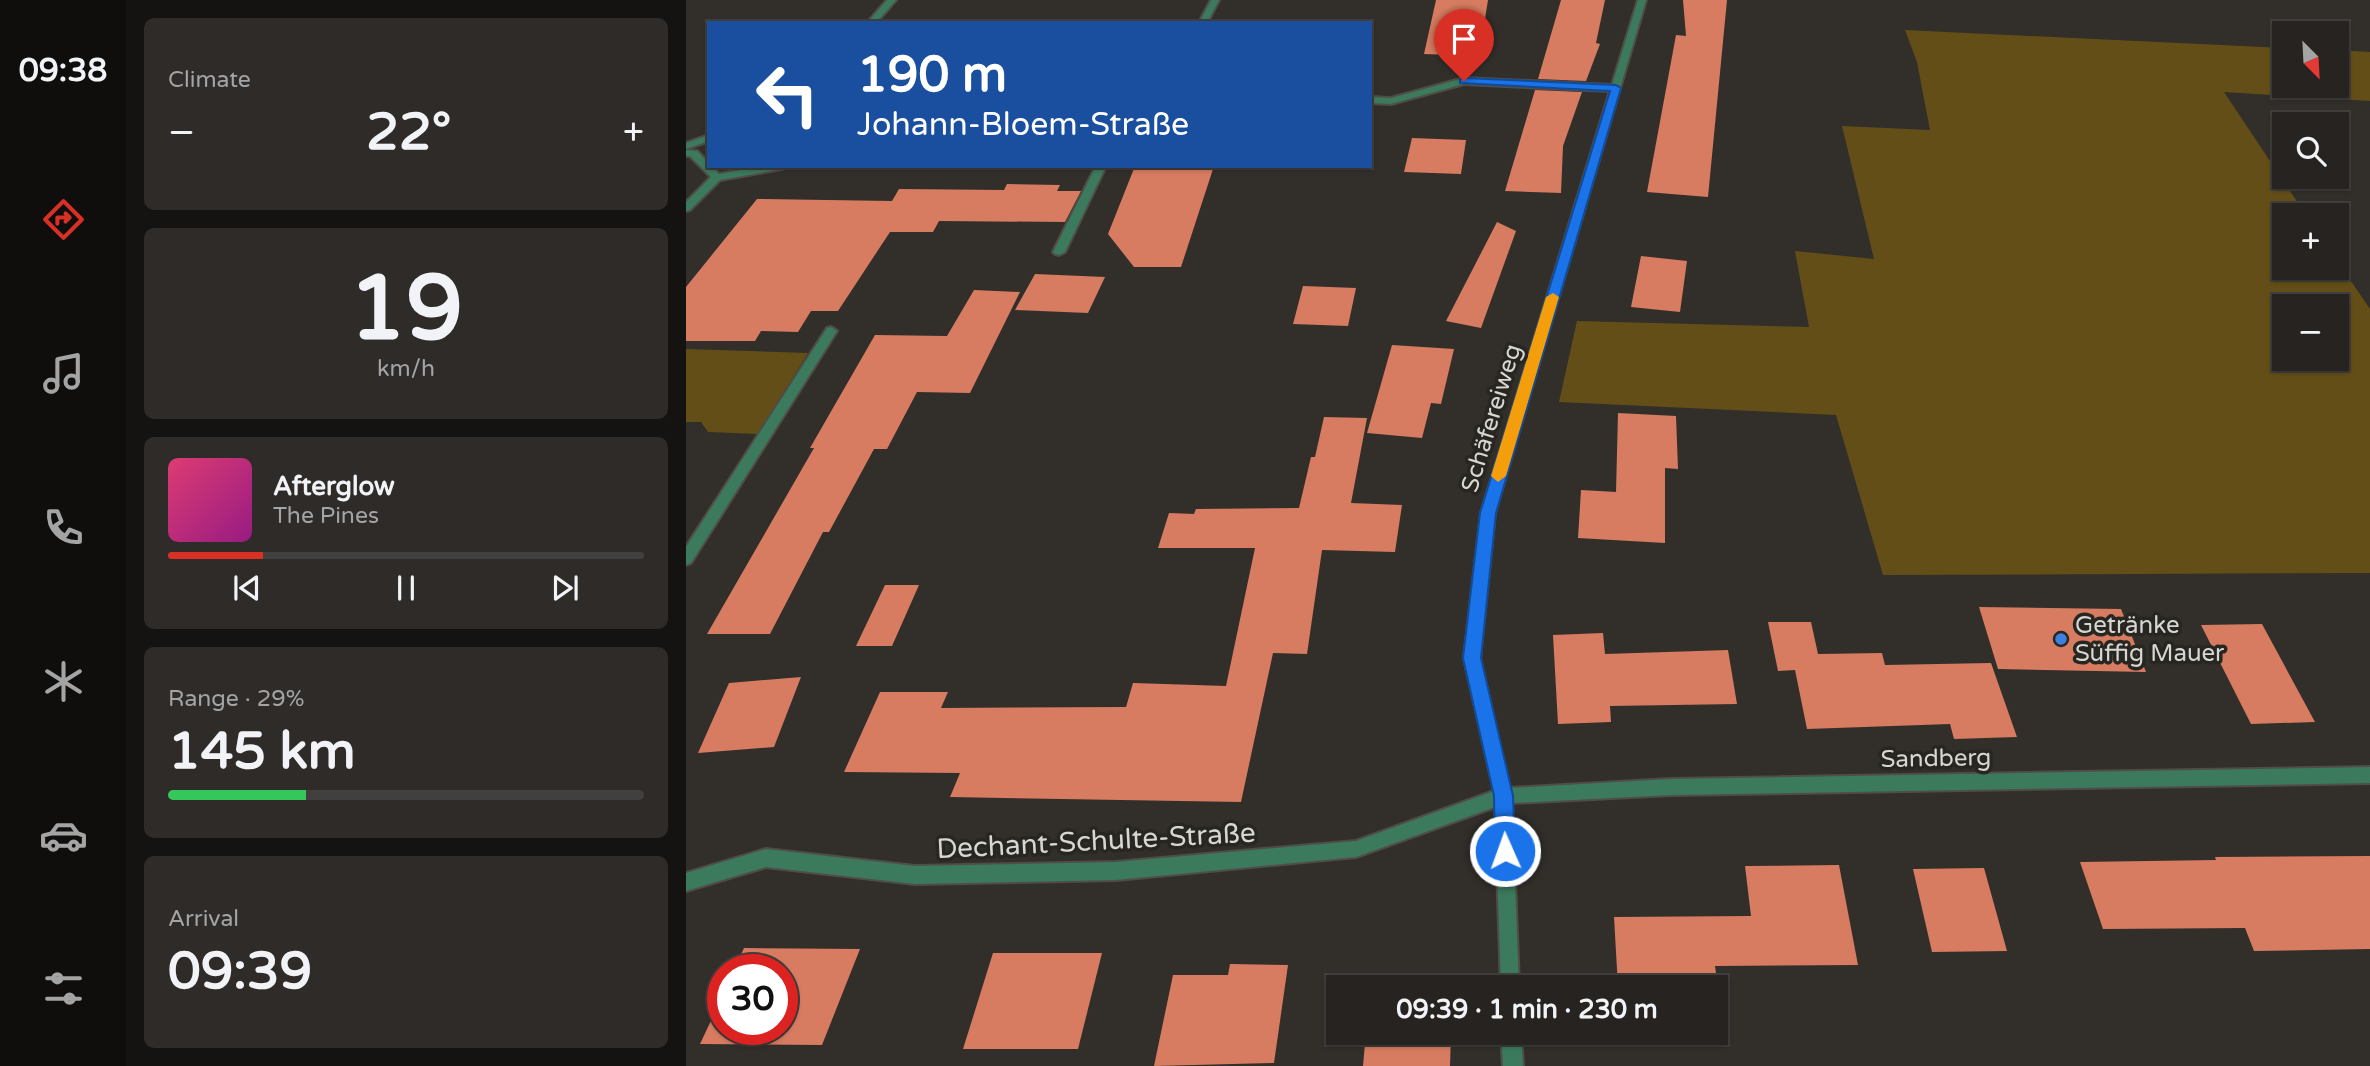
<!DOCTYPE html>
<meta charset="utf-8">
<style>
body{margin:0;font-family:"Varela Round",sans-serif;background:#2e2b29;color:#f1f3f6;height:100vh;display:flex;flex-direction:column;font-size:26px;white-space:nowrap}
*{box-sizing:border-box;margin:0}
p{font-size:23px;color:#a4a4a5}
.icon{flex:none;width:38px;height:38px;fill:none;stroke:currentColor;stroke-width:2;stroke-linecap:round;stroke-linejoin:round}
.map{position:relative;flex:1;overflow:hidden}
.side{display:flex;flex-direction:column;gap:18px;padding:18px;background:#151312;width:560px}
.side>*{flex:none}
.guide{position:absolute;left:21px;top:21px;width:665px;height:147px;border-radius:0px;box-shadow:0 2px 5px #0004,0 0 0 2px #42403e;background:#1a4fa0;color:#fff;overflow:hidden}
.needle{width:46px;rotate:156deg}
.tools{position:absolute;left:1586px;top:21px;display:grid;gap:14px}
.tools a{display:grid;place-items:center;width:77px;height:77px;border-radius:0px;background:#262320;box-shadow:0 2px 5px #0004,0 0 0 2px #42403e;font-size:35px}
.speed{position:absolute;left:21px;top:954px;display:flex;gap:14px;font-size:35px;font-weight:700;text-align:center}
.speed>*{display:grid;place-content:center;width:91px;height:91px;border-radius:50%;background:#262320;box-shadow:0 2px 5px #0004,0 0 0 2px #42403e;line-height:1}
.speed .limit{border:10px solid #d22;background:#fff;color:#111}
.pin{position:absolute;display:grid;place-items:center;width:60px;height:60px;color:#fff;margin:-72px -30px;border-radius:50% 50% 50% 0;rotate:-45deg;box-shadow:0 0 7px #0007}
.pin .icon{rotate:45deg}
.me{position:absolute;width:77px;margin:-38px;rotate:358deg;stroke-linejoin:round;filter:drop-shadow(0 0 5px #0008)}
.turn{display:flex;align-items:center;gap:24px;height:147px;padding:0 35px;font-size:32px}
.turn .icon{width:91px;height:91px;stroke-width:2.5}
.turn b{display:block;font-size:49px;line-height:60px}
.big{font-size:52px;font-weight:800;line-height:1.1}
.side .widget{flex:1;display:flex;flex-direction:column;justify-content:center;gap:10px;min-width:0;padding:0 24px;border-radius:10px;background:#2e2b29}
.side .dial{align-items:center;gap:0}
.dial b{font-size:91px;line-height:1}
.song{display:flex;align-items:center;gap:21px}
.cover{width:84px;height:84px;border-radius:10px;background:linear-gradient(135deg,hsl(340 70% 55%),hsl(310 70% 35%))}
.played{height:7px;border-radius:4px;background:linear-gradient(90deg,#d93025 20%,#42403e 20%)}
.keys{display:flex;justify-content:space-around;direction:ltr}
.heat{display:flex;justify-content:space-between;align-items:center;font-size:38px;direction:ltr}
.charge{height:10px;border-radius:5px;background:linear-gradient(90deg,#34c759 29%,#42403e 0)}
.trip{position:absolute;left:640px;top:975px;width:402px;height:70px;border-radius:0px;background:#262320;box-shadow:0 2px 5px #0004,0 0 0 2px #42403e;font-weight:800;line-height:70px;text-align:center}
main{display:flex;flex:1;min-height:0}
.tabs{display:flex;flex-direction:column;width:126px;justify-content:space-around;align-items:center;background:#0f0e0d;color:#a4a4a5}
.tabs .icon{width:49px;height:49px}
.tabs .current{color:#d93025}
.tabs b{font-size:32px;color:#f1f3f6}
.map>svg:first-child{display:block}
.green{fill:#634e17;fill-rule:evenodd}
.building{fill:#d77c61}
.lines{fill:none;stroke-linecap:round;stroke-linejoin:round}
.minor-casing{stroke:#504d49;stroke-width:4}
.minor{fill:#3b7a5c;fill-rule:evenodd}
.route{fill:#1a73e8;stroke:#114b97;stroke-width:2}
.slow{fill:#f59e0b}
.shop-dot{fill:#3f7fe0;stroke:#282621;stroke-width:2.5}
.labels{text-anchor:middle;stroke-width:7;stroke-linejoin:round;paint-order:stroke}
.street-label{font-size:24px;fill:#d7d6d3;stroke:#282621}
.poi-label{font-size:24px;fill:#d7d6d3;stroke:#282621;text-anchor:start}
.near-street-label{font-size:28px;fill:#d7d6d3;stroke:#282621}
</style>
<main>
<nav class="tabs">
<b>09:38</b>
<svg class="icon current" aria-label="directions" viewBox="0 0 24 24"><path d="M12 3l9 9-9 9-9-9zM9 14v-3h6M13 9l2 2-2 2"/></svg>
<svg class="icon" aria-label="music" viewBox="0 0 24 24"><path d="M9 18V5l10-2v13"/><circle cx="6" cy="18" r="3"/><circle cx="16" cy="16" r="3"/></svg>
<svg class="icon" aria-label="phone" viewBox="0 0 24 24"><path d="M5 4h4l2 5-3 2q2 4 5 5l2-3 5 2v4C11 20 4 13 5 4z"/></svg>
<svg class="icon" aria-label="climate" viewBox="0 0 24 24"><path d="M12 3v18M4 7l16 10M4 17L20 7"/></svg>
<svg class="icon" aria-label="car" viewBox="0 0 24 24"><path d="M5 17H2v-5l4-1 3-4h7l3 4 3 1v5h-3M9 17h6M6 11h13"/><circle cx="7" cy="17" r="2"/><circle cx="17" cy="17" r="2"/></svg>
<svg class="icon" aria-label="filters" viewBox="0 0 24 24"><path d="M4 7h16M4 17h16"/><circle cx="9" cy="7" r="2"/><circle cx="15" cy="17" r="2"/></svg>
</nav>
<section class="side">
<div class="widget"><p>Climate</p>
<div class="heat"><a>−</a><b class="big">22°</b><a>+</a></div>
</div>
<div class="widget dial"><b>19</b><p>km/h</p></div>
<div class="widget">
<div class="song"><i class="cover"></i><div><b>Afterglow</b><p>The Pines</p></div></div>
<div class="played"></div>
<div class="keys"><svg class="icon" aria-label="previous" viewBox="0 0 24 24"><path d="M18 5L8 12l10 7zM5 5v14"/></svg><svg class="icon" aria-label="pause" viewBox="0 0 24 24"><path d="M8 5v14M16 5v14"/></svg><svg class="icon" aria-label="next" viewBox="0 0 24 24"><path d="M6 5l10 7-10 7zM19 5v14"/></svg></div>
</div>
<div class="widget"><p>Range · 29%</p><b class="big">145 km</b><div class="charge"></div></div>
<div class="widget"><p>Arrival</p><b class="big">09:39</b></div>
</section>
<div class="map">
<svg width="1684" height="1066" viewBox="0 0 1684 1066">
<rect width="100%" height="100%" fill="#322f2b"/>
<!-- green -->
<path class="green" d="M1219,30L1598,48V86H1650V50L1684,52V101L1538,92L1620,215H1598V268H1650V259L1684,309V573L1197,575L1150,415L873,402L891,321L1123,327L1109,251L1188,259L1156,126L1244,130L1231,62ZM1598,306H1650V359H1598Z
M0,349L122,353L72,434L22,432L15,422H0Z"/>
<!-- building -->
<path class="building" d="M750,0H802L793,56L738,54Z
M875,0H919L910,43L914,44L900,81L852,79Z
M997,0H1041L1022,197L961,192L990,35L1000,36Z
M849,90L896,92L877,146L875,193L819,191Z
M726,138L780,140L775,174L718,172Z
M449,166H528L495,267H448L422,234Z
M321,184L374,185L371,191H395L379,222L253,221L247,232H204L152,311H125L112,332L75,331L69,341H0V287L71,199L206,201L213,189L318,190Z
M811,222L830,231L795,328L760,321Z
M955,256L1001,261L994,312L945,307Z
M349,274L419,277L402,313L329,310Z
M617,286L670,288L662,326L607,324Z
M288,290L334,292L284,393L231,392L201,449H188L143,532H137L84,634H21L128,448H124L189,335L261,336Z
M706,345L768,349L755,404L745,403L736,438L681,433Z
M932,413L990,416L992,469L979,468V543L892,538L895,490L930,492Z
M638,417L681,418L665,503L716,505L709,552L636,550L621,654L587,653L555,802L264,797L274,773L158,772L194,692H262L255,708L440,707L447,683L540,686L569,548H472L483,513L508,514L510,509L613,508L625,457H629Z
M199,585H233L206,646H170Z
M1293,607L1435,609L1460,672L1312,669Z
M1082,622H1125L1132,654L1196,653L1199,665L1305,663L1331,737L1268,739L1264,724L1121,729L1109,670L1092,671Z
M1576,624L1629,722L1565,724L1515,625Z
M917,633L919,654L1042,650L1051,704L924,706L925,722L872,724L867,635Z
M115,677L88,747L12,753L43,683Z
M1684,856V949L1568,951L1559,928L1417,929L1394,862L1530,860L1529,857Z
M1153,865L1172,965L1029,966L1032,987H932L928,917L1065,916L1059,866Z
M1298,868L1321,951L1246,952L1227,869Z
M58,948L174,949L136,1045L14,1044L37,995V1029H96V970H48Z
M307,953H416L392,1049H277Z
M544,964L602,965L588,1063L468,1066L487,975H542Z
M685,977L768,978V987H684Z
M680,1032H765L764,1066H677Z"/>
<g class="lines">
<defs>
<path id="minor" d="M201,0H210L190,23H181Z
M525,0H533L521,23H513Z
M952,0H960L809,513L794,658L823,788L985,779L1684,767V783L985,795L826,803L833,987H815L809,807L670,857L430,880L229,884L80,867L0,891V873L80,849L229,866L430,862L670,841L808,791L778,658L795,513L924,91L778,84L705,104L684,103V97L705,98L778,78L926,85Z
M23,135V141L0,149V143Z
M0,150L11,151L23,163V166H26L33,174L76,166H101L96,169L34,180L4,210L0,211V202L25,177L4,156H0Z
M410,166H420L379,252L373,255L369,254L367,252Z
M145,327L151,331L5,563L0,565V547L141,328Z
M815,1032H835L837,1066H817Z"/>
</defs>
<!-- minor casing -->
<use href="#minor" class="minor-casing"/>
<!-- minor -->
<use href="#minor" class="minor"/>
</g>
<!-- route -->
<path class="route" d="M778,78L930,85L935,88L810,513L795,658L827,796L829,851L826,858L819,860L812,858L809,851L808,796L777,658L794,513L924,91L774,83V79Z"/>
<!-- slow -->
<path class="slow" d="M867,293L873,297L820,476L812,482L805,476L860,297Z"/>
<!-- markers -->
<circle class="shop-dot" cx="1375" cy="639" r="7"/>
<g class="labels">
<!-- street labels -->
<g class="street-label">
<text transform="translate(805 418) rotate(-73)" y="8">Schäfereiweg</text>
<text transform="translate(1250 758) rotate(-1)" y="8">Sandberg</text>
</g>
<!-- poi labels -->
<g class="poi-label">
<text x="1389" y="633">Getränke<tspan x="1389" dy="28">Süffig Mauer</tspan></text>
</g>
<!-- near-street labels -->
<g class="near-street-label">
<text transform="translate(410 840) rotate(-3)" y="10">Dechant-Schulte-Straße</text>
</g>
</g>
</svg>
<div class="tools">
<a><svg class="needle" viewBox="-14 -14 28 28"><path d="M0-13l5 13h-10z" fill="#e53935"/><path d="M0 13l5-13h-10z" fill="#a4a4a5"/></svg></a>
<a><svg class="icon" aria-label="search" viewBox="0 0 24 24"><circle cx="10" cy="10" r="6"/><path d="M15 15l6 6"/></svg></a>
<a>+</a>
<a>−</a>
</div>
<div class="speed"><div class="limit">30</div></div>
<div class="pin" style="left:778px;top:81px;background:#d93025"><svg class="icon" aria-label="arrive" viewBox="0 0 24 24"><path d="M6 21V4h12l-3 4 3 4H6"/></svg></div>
<svg class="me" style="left:819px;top:851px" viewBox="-20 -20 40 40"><circle r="17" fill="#1a73e8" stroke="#fff" stroke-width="3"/><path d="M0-11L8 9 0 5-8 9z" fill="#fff"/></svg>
<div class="trip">09:39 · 1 min · 230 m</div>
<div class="guide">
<div class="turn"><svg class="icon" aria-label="left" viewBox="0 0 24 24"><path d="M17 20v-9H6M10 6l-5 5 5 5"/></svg><div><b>190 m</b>Johann-Bloem-Straße</div></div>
</div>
</div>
</main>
